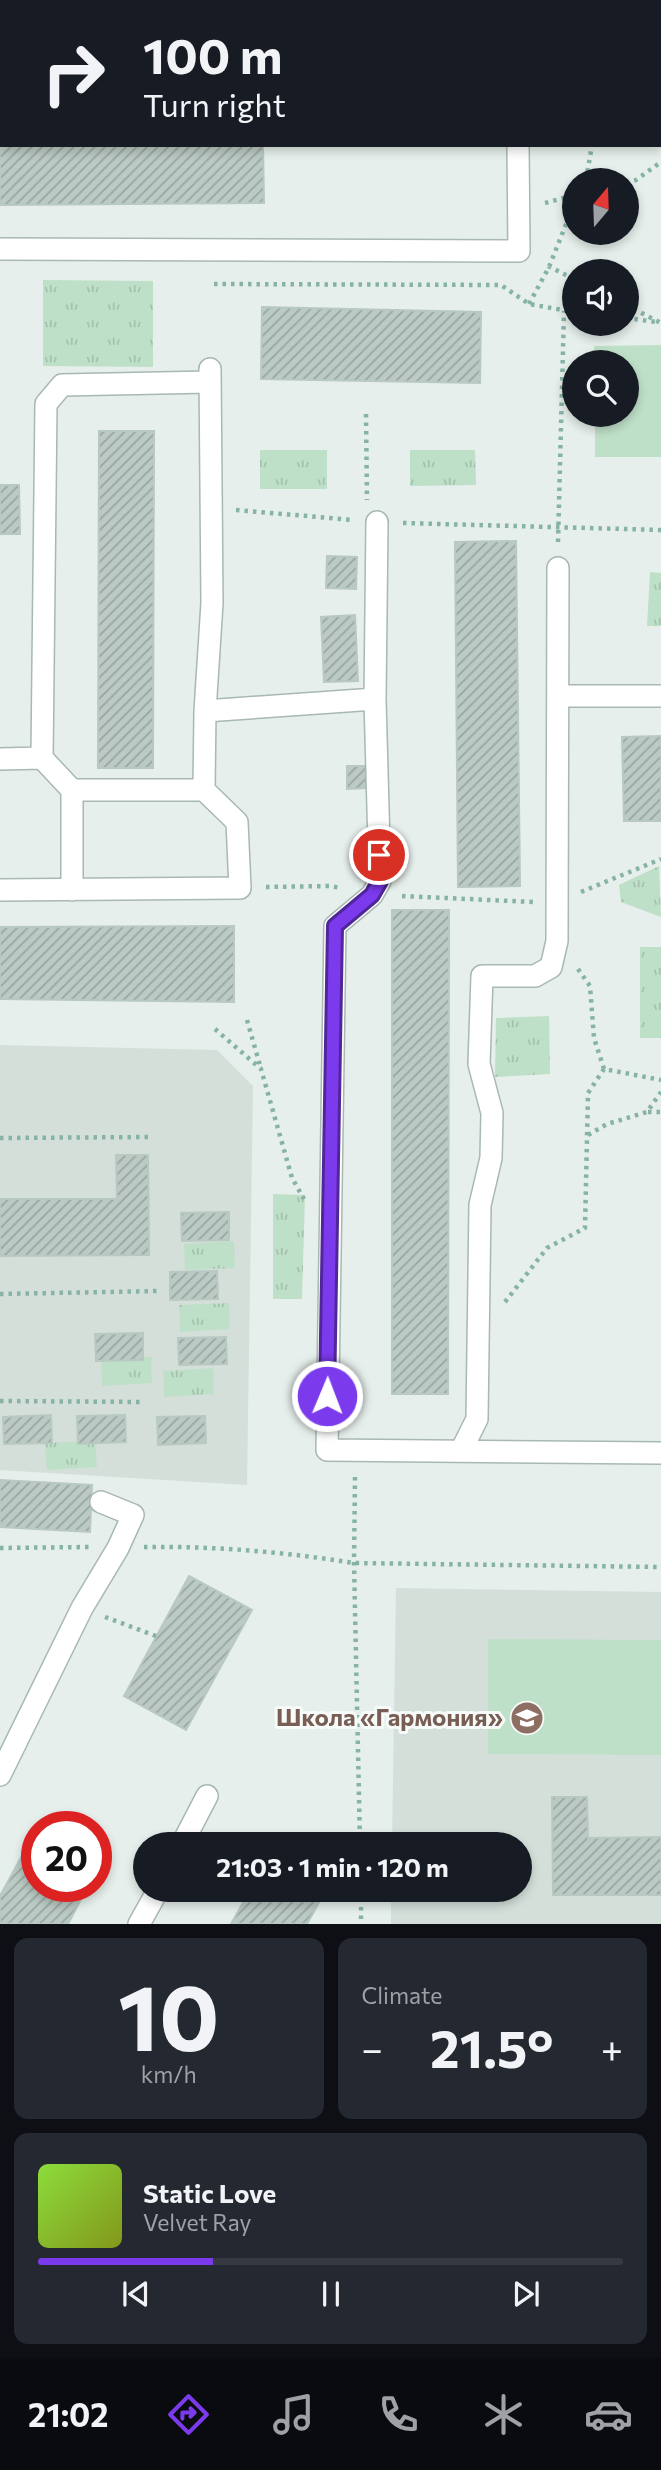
<!DOCTYPE html>
<meta charset="utf-8">
<style>
body{margin:0;font-family:Commissioner,sans-serif;background:#242831;color:#f1f3f6;height:100vh;display:flex;flex-direction:column;font-size:26px;white-space:nowrap}
*{box-sizing:border-box;margin:0}
p{font-size:23px;color:#9ea1a6}
.icon{flex:none;width:38px;height:38px;fill:none;stroke:currentColor;stroke-width:2;stroke-linecap:round;stroke-linejoin:round}
.map{position:relative;height:1924px;overflow:hidden}
.sheet{display:flex;flex-direction:column;gap:14px;padding:14px;background:#0d0f14;flex:1}
.sheet>*{flex:none}
.top-card{position:absolute;left:0px;top:0px;width:662px;height:147px;box-shadow:0 4px 10px #0003;background:#171b24;color:#f1f3f6;overflow:hidden}
.needle{width:46px;rotate:19deg}
.fabs{position:absolute;left:562px;top:168px;display:grid;gap:14px}
.fabs a{display:grid;place-items:center;width:77px;height:77px;border-radius:50%;background:#171b24;box-shadow:0 4px 10px #0003;font-size:35px}
.speed{position:absolute;left:21px;top:1811px;display:flex;gap:14px;font-size:35px;font-weight:700;text-align:center}
.speed>*{display:grid;place-content:center;width:91px;height:91px;border-radius:50%;background:#171b24;box-shadow:0 4px 10px #0003;line-height:1}
.speed .limit{border:10px solid #d22;background:#fff;color:#111}
.pin{position:absolute;display:grid;place-items:center;width:60px;height:60px;color:#fff;margin:-30px;border:4px solid #fff;border-radius:50%;box-shadow:0 2px 7px #0007}
.me{position:absolute;width:77px;margin:-38px;rotate:1deg;stroke-linejoin:round;filter:drop-shadow(0 0 5px #0008)}
.turn{display:flex;align-items:center;gap:24px;height:147px;padding:0 28px;font-size:32px}
.turn .icon{width:91px;height:91px;stroke-width:2.5}
.turn b{display:block;font-size:49px;line-height:60px}
.big{font-size:52px;font-weight:700;line-height:1.1}
.sheet .tile{flex:1;display:flex;flex-direction:column;justify-content:center;gap:10px;min-width:0;padding:0 24px;border-radius:14px;background:#242831}
.sheet .dial{align-items:center;gap:0}
.dial b{font-size:91px;line-height:1}
.song{display:flex;align-items:center;gap:21px}
.cover{width:84px;height:84px;border-radius:10px;background:linear-gradient(135deg,hsl(90 70% 55%),hsl(70 70% 35%))}
.played{height:7px;border-radius:4px;background:linear-gradient(90deg,#7c3aed 30%,#363941 30%)}
.keys{display:flex;justify-content:space-around;direction:ltr}
.heat{display:flex;justify-content:space-between;align-items:center;font-size:38px;direction:ltr}
.sheet .tiles{flex:1;display:grid;gap:14px;grid-template-columns:1fr 1fr}
.tile:last-child{grid-column:span 2}
.trip{position:absolute;left:133px;top:1832px;width:399px;height:70px;border-radius:35px;background:#171b24;box-shadow:0 4px 10px #0003;font-weight:700;line-height:70px;text-align:center}
.tabs{display:flex;height:112px;justify-content:space-around;align-items:center;background:#090b0e;color:#9ea1a6}
.tabs .icon{width:49px;height:49px}
.tabs .active{color:#7c3aed}
.tabs b{font-size:32px;color:#f1f3f6}
.map>svg:first-child{display:block}
.built{fill:#d4dfda}
.grass{fill:url(#grass-tufts)}
.garden{fill:#bfe0c8}
.building{fill:url(#building-hatch);stroke:#b8c9c2;stroke-width:2}
.lines{fill:none;stroke-linecap:round;stroke-linejoin:round}
.minor-casing{stroke:#a8b8b2;stroke-width:24}
.path{stroke:#86b3a5;stroke-width:4.5;stroke-dasharray:3.5 5;stroke-linecap:butt}
.minor{stroke:#fff;stroke-width:21}
.route-casing{stroke:#51269a;stroke-width:18}
.route{stroke:#7c3aed;stroke-width:12}
.labels{text-anchor:middle;stroke-width:6;stroke-linejoin:round;paint-order:stroke}
.education-label{font-size:24px;font-weight:bold;fill:#785e54;stroke:#f7fbf9;text-anchor:end}
</style>
<div class="map">
<svg width="661" height="1924" viewBox="0 0 661 1924">
<defs>
<pattern id="grass-tufts" width="24" height="20" patternUnits="userSpaceOnUse" patternTransform="scale(1.75)"><rect width="24" height="20" fill="#bfe0c8"/><path d="M3 7l-1-3M5 7V3M7 7l1-3M15 17l-1-3M17 17v-4M19 17l1-3" fill="none" stroke="#a4c1ad"/></pattern>
<pattern id="building-hatch" width="6" height="6" patternUnits="userSpaceOnUse" patternTransform="scale(1.75)"><rect width="6" height="6" fill="#bbcac4"/><path d="M-1 1l2-2M0 6l6-6M5 7l2-2" fill="none" stroke="#98a6a0"/></pattern>
</defs>
<rect width="100%" height="100%" fill="#e6efeb"/>
<!-- built -->
<path class="built" d="M0,1045L217,1050L253,1086L247,1485L0,1470Z
M396,1588L661,1592V1924H391V1890H520V1844H392Z"/>
<!-- grass -->
<path class="grass" d="M43,280L153,281V367L43,366Z
M260,450H327V489H260Z
M410,450H475L476,485L410,486Z
M650,572L661,573V626H647Z
M659,866L661,917L621,902L619,885Z
M640,947H661V1038H640Z
M549,1016L550,1074L495,1077L496,1018Z
M273,1194L305,1195L302,1299H273Z
M234,1241L235,1268L185,1270L184,1244Z
M229,1303L230,1329L180,1332L179,1305Z
M151,1357L152,1383L102,1386L101,1359Z
M213,1368L214,1394L164,1397L163,1371Z
M95,1441L97,1467L47,1470L45,1443Z"/>
<!-- garden -->
<path class="garden" d="M661,345V457H595V415H626V362H594V346Z
M488,1639L661,1640V1755L488,1754Z"/>
<!-- building -->
<path class="building" d="M0,140L2,145H263L264,203L0,205Z
M262,307L481,312L480,383L261,379Z
M99,431H154L153,768H98Z
M0,485H19L20,534H0Z
M516,541L520,886L458,887L455,542Z
M327,556L357,557L356,589L326,588Z
M355,615L358,681L324,682L321,617Z
M661,736V821H624L622,737Z
M347,766H366L367,788L347,789Z
M392,910H449L448,1394H392Z
M234,926V1002L0,999V927Z
M116,1155H148L149,1255L0,1256V1199H117Z
M229,1212V1240L182,1241L181,1213Z
M217,1271L218,1299L170,1300V1272Z
M143,1333V1360L96,1361L95,1334Z
M226,1337L227,1364L179,1365L178,1338Z
M51,1415L52,1443L4,1444L3,1417Z
M125,1415L126,1442L78,1444L77,1416Z
M205,1416L206,1443L158,1445L157,1417Z
M0,1480L92,1485L90,1532L0,1527Z
M189,1576L252,1610L186,1730L124,1696Z
M552,1797H587L588,1838L661,1837V1895H553Z
M279,1836L294,1844H275Z
M25,1850L37,1857V1886H88L68,1924H0V1896Z
M250,1890H326L307,1924H231Z"/>
<g class="lines">
<defs>
<path id="minor" d="M505,2V0
M660,60H661
M0,63H2
M0,249L519,251L518,145
M377,522L375,699L380,881L372,895L335,926L327,1450L661,1453
M558,696H661
M205,711L375,699
M42,758L72,790V890
M0,759L42,758L46,404L62,385L209,382
M72,790H204
M0,890L240,888L237,822L204,790L205,711L212,603L210,369
M462,1449L477,1419L480,1205L491,1158L492,1113L479,1064L482,976H535L551,967L557,941L558,568
M0,1775L82,1608L118,1548L133,1515L101,1502
M182,1844L207,1796
M139,1924L158,1890"/>
</defs>
<!-- minor casing -->
<use href="#minor" class="minor-casing"/>
<!-- path -->
<path class="path" d="M0,94H2
M660,101H661
M586,180L592,145
M626,183L636,180L661,162
M545,203L574,195
M548,266L574,279
M214,284L501,285L529,304L574,312
M529,304L549,267L574,204
M626,305L661,323
M626,318L657,322
M366,414L367,500
M236,510L353,520
M403,523L661,530
M558,542L564,311
M266,887L329,886L341,888
M581,892L661,859
M402,896L533,902
M578,969L590,986L594,1038L604,1069L661,1080
M247,1020L261,1069
M215,1029L261,1069L292,1178L304,1199
M648,1112H661
M588,1135L607,1124L647,1112L661,1092
M0,1138L151,1137
M0,1294L158,1291
M505,1302L547,1248L585,1228L588,1093L604,1069
M0,1401L144,1402
M355,1477L354,1563L360,1844
M144,1547C214,1546 285,1552 354,1563L661,1567
M0,1548L90,1547
M105,1617L156,1636
M233,1890L246,1897
M361,1890V1924"/>
<!-- minor -->
<use href="#minor" class="minor"/>
</g>
<g class="lines">
<defs>
<path id="route" d="M327,1396L335,926L372,895L380,881L379,855"/>
</defs>
<!-- route casing -->
<use href="#route" class="route-casing"/>
<!-- route -->
<use href="#route" class="route"/>
</g>
<!-- icons -->
<defs>
<symbol id="school-disc" viewBox="-11 -11 22 22"><circle r="9.5" fill="#8d6e63" stroke="#f7fbf9"/><path d="M0-5L7-2L0 1L-7-2ZM-4 1L0 2.5L4 1V4Q0 6-4 4Z" fill="#fff"/></symbol>
</defs>
<g fill-rule="evenodd">
<use href="#school-disc" x="508" y="1699" width="38" height="38"/>
</g>
<g class="labels">
<!-- education labels -->
<g class="education-label">
<text x="503" y="1726">Школа «Гармония»</text>
</g>
</g>
</svg>
<div class="fabs">
<a><svg class="needle" viewBox="-14 -14 28 28"><path d="M0-13l5 13h-10z" fill="#e53935"/><path d="M0 13l5-13h-10z" fill="#9ea1a6"/></svg></a>
<a><svg class="icon" aria-label="sound" viewBox="0 0 24 24"><path d="M4 9h4l5-4v14l-5-4H4zM17 9q2 3 0 6"/></svg></a>
<a><svg class="icon" aria-label="search" viewBox="0 0 24 24"><circle cx="10" cy="10" r="6"/><path d="M15 15l6 6"/></svg></a>
</div>
<div class="speed"><div class="limit">20</div></div>
<div class="pin" style="left:379px;top:855px;background:#d93025"><svg class="icon" aria-label="arrive" viewBox="0 0 24 24"><path d="M6 21V4h12l-3 4 3 4H6"/></svg></div>
<svg class="me" style="left:327px;top:1396px" viewBox="-20 -20 40 40"><circle r="17" fill="#7c3aed" stroke="#fff" stroke-width="3"/><path d="M0-11L8 9 0 5-8 9z" fill="#fff"/></svg>
<div class="trip">21:03 · 1 min · 120 m</div>
<div class="top-card">
<div class="turn"><svg class="icon" aria-label="right" viewBox="0 0 24 24"><path d="M7 20v-9h11M14 6l5 5-5 5"/></svg><div><b>100 m</b>Turn right</div></div>
</div>
</div>
<section class="sheet">
<div class="tiles">
<div class="tile dial"><b>10</b><p>km/h</p></div>
<div class="tile"><p>Climate</p>
<div class="heat"><a>−</a><b class="big">21.5°</b><a>+</a></div>
</div>
<div class="tile">
<div class="song"><i class="cover"></i><div><b>Static Love</b><p>Velvet Ray</p></div></div>
<div class="played"></div>
<div class="keys"><svg class="icon" aria-label="previous" viewBox="0 0 24 24"><path d="M18 5L8 12l10 7zM5 5v14"/></svg><svg class="icon" aria-label="pause" viewBox="0 0 24 24"><path d="M8 5v14M16 5v14"/></svg><svg class="icon" aria-label="next" viewBox="0 0 24 24"><path d="M6 5l10 7-10 7zM19 5v14"/></svg></div>
</div>
</div>
</section>
<nav class="tabs">
<b>21:02</b>
<svg class="icon active" aria-label="directions" viewBox="0 0 24 24"><path d="M12 3l9 9-9 9-9-9zM9 14v-3h6M13 9l2 2-2 2"/></svg>
<svg class="icon" aria-label="music" viewBox="0 0 24 24"><path d="M9 18V5l10-2v13"/><circle cx="6" cy="18" r="3"/><circle cx="16" cy="16" r="3"/></svg>
<svg class="icon" aria-label="phone" viewBox="0 0 24 24"><path d="M5 4h4l2 5-3 2q2 4 5 5l2-3 5 2v4C11 20 4 13 5 4z"/></svg>
<svg class="icon" aria-label="climate" viewBox="0 0 24 24"><path d="M12 3v18M4 7l16 10M4 17L20 7"/></svg>
<svg class="icon" aria-label="car" viewBox="0 0 24 24"><path d="M5 17H2v-5l4-1 3-4h7l3 4 3 1v5h-3M9 17h6M6 11h13"/><circle cx="7" cy="17" r="2"/><circle cx="17" cy="17" r="2"/></svg>
</nav>
